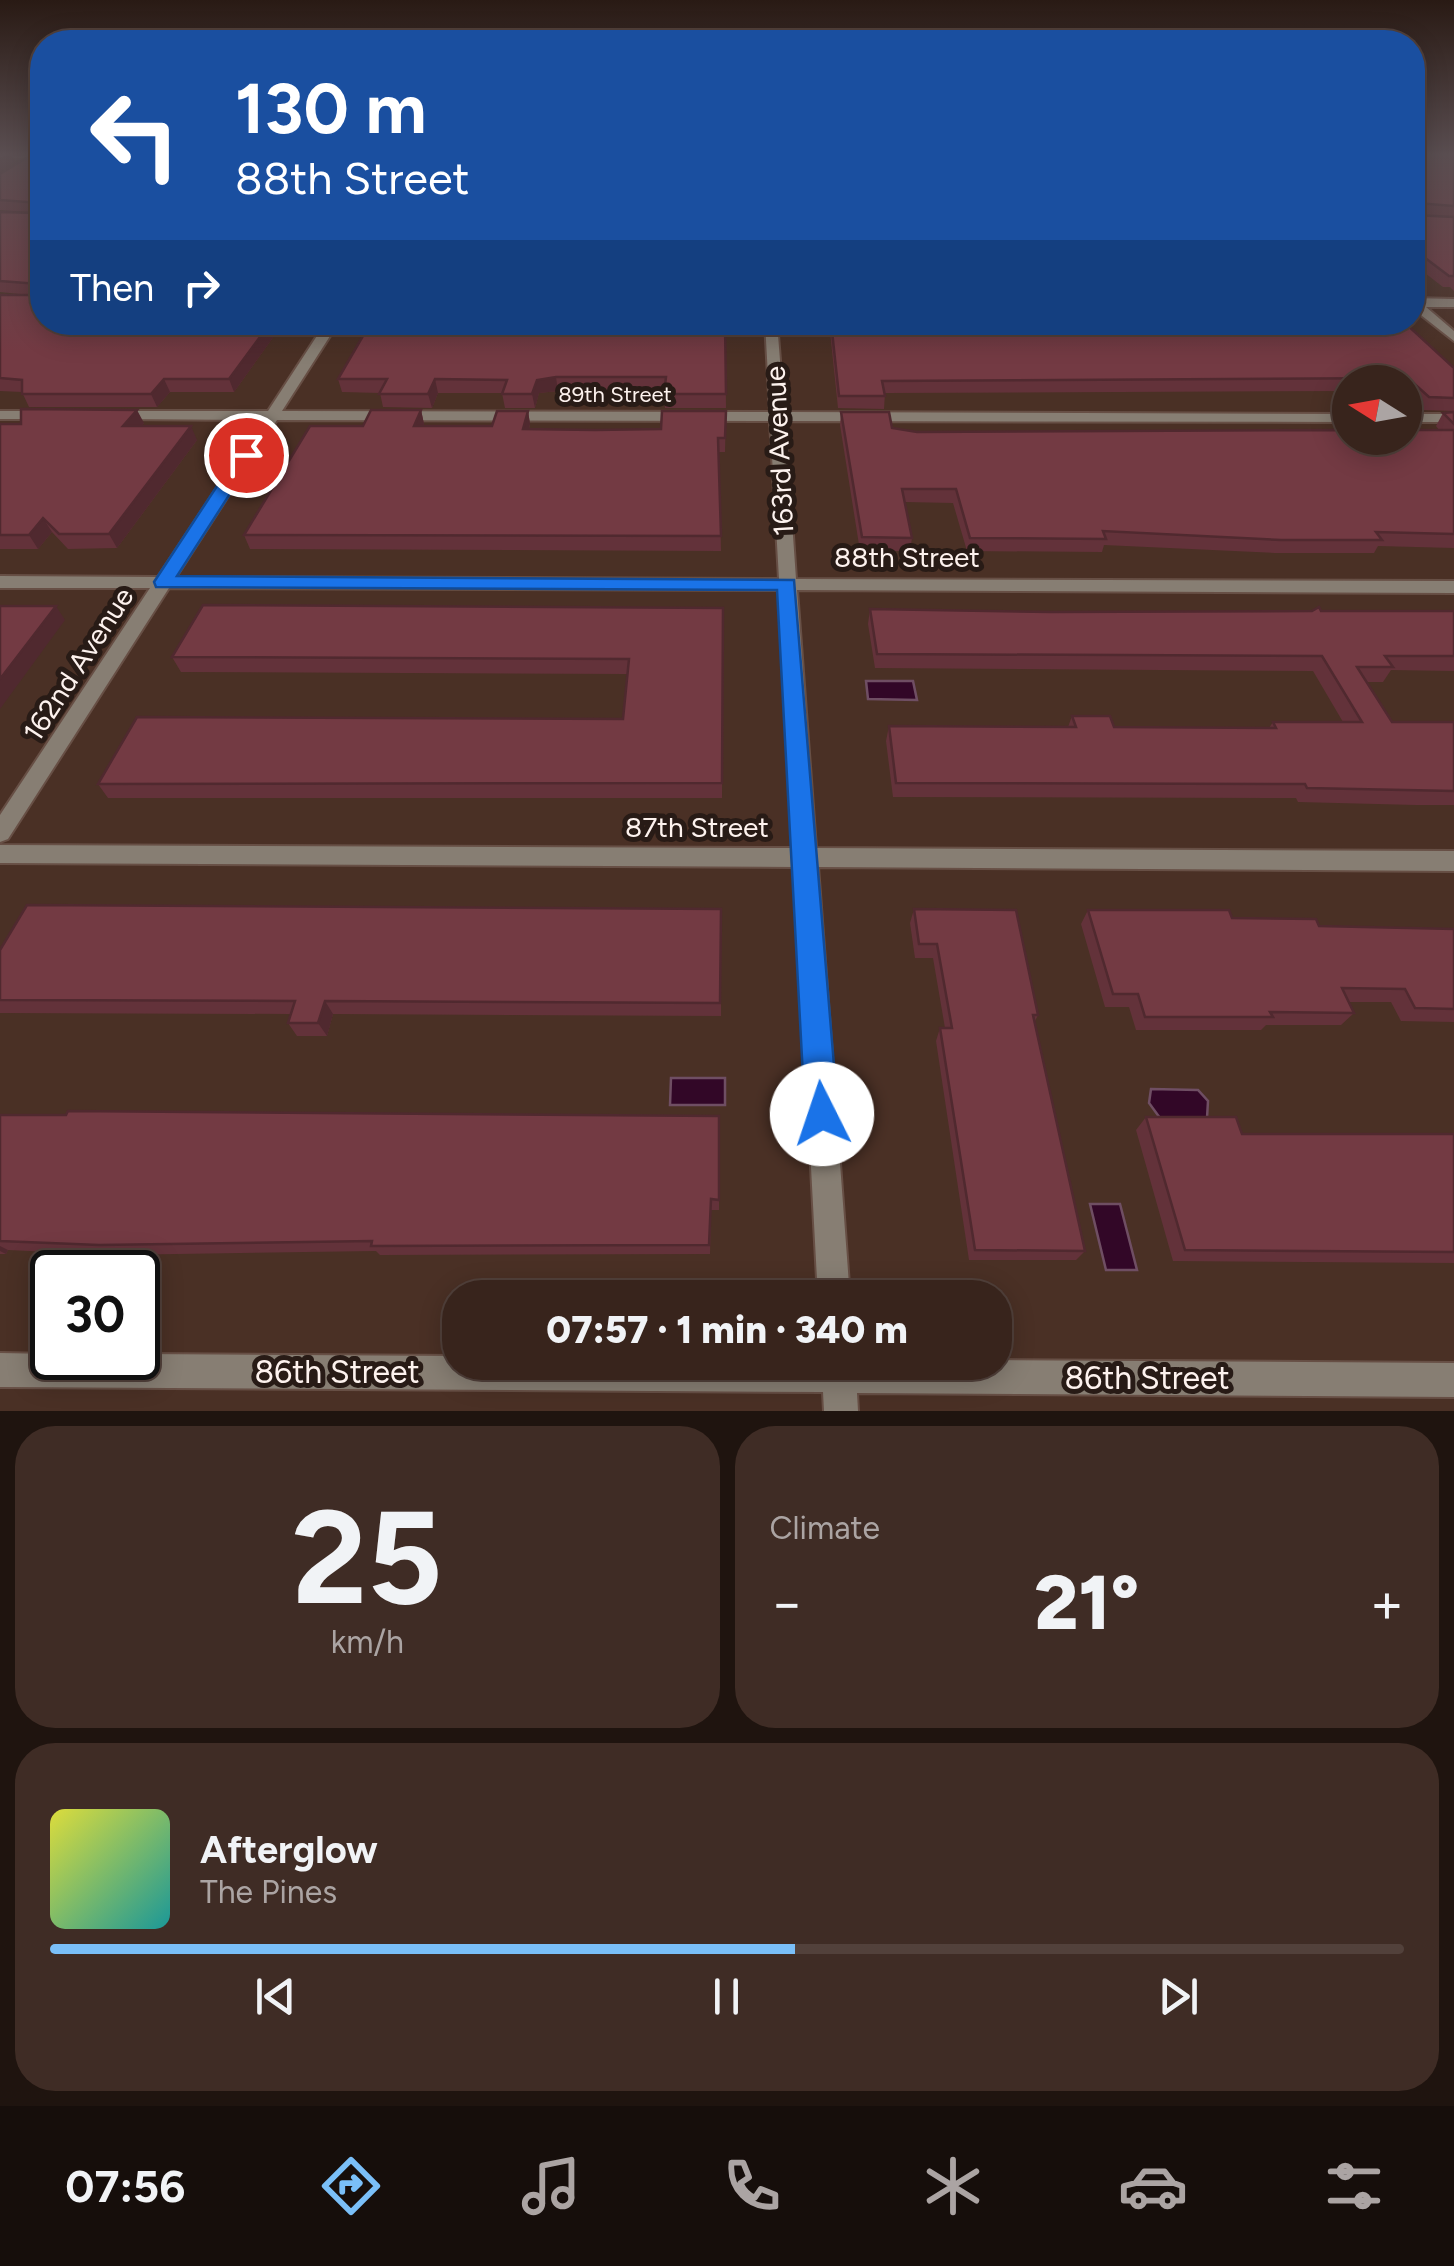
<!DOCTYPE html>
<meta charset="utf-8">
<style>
body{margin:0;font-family:Figtree,sans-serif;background:#3f2c25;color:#f1f3f6;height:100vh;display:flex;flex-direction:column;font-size:38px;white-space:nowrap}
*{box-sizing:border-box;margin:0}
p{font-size:32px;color:#aba4a3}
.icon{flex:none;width:55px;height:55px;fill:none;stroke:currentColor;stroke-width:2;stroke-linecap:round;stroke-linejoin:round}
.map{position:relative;height:1411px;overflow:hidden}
.sheet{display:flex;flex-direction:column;gap:15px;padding:15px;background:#1f140f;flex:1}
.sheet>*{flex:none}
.banner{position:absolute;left:30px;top:30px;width:1395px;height:305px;border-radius:40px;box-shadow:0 5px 25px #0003,0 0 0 2px #52413b;background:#1a4fa0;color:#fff;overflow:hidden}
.needle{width:65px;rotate:281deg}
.fabs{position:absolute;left:1332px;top:365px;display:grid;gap:20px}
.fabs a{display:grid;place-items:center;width:90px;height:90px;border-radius:50%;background:#38241c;box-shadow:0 5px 25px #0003,0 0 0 2px #52413b;font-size:50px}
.speed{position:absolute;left:30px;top:1250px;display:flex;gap:20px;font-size:50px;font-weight:700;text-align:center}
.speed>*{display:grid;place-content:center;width:130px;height:130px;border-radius:50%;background:#38241c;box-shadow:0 5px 25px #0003,0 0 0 2px #52413b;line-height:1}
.speed .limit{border:5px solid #111;border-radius:15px;background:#fff;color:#111}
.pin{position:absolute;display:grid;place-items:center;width:85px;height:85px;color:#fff;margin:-42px;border:5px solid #fff;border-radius:50%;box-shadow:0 2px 10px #0007}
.me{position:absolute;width:110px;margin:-55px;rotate:356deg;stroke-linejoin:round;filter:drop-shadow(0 0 8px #0008)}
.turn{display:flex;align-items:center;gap:35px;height:210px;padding:0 40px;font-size:45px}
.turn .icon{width:130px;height:130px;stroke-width:2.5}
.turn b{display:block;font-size:70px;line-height:85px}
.then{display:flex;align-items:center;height:95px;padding:0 40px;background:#0003;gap:20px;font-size:38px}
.big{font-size:75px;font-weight:800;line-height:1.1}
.sheet .card{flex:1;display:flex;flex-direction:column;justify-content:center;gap:15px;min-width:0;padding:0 35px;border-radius:40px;background:#3f2c25}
.sheet .dial{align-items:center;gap:0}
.dial b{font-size:130px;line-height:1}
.song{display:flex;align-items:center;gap:30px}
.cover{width:120px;height:120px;border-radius:15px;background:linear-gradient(135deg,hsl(60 70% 55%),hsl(180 70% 35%))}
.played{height:10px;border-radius:5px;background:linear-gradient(90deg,#7abff8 55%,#52413b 55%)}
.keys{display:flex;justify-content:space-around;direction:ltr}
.heat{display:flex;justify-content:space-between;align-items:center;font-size:55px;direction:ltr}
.sheet .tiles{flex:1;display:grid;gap:15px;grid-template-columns:1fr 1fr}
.card:last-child{grid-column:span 2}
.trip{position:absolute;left:442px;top:1280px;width:570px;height:100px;border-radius:40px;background:#38241c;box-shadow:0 5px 25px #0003,0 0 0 2px #52413b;font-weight:800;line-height:100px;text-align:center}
.dock{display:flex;height:160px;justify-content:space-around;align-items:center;background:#160e0b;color:#aba4a3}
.dock .icon{width:70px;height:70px}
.dock .selected{color:#7abff8}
.dock b{font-size:45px;color:#f1f3f6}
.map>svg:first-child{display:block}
.water{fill:#320727;stroke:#6f4e63;stroke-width:2.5}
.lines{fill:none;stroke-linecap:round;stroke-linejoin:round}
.minor-casing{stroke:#674f45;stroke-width:4}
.minor{fill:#877e73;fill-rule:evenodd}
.wall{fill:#63323a}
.shaded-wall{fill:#50292f}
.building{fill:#733a43;stroke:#50292f;stroke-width:2.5}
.route{fill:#1a73e8;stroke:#114b97;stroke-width:2.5}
.labels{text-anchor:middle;stroke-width:10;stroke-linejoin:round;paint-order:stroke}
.far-street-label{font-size:22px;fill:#fdf2ee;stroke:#281b16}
.street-label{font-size:28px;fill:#fdf2ee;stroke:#281b16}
.near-street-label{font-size:32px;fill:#fdf2ee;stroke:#281b16}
</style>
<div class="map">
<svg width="1454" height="1411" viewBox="0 0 1454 1411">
<rect width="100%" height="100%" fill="#4a3025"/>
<!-- water -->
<path class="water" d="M866,681H913L917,700L868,699Z
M671,1078H725V1105H670Z
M1151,1089L1198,1090L1208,1101L1207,1118H1160L1149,1103Z
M1090,1204H1120L1137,1270H1106Z"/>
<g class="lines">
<defs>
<path id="minor" d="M0,154H42V158H0Z
M1412,298L1454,299V307H1426L1454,331V341L1412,308Z
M326,322H339L282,411L770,412L765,322H777L784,412L1350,414V422L785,421L796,579L1454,581V593L797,590L816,848L1454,851V871L818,867L850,1298H818L795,867L0,863V845L794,848L779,590L169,588L8,839L0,842V815L150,588H0V576L158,577L262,420L112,419L105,415L112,411H268ZM277,420L770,421L779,579L176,577Z
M0,411H48L55,415L48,419H0Z
M1405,414H1454V422H1405Z
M0,1353L52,1354V1358H138V1354L460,1356V1362L995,1360L1454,1363V1397L857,1393L858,1411H824L823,1392L0,1387Z"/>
</defs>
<!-- minor casing -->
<use href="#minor" class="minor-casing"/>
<!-- minor -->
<use href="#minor" class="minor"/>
</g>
<!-- wall -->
<path class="wall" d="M1412,154H1454V291L1450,287H1443L1412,263Z
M0,174L284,322L234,392H170L157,407H29L22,392L0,391V295H29L0,292V212H27L0,210Z
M725,322L726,408H665L664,391H558L539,393L535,408H505L502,393H438L432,408L383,407L380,393L342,392L338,379Z
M829,322H1404L1454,368V411L1422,410L1405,395V382H1350V391L885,393L884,409L838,408Z
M421,410L424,424L423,426H492L528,411L530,424L529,429H661L726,411L725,452H719L721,551L250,549L244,535L363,426Z
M841,412L892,428L917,432L1439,430L1436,426L1443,413L1454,412V548L1378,546L1374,553H1275L1104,545L1102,552L967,551L953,503L905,502L912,538L910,551H860L840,425Z
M144,423L141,426L197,440L117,548L68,549L52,532L38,549H0V424Z
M723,608L722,798H108L98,784L623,719L627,674L181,672L172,657Z
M870,609L1051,612L1454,611V671L1391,670L1383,682H1366L1392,722H1454V805H1416L1298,802L1296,798L893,797L886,741L889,726L1068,727L1072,716L1114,727L1269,728L1273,722H1343L1313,671L875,668L868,624Z
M721,909V1016L333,1014L327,1036H297L288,1023L291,1014L0,1013V950Z
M914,909L1038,1015L1034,1023L1085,1251L1076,1260H969L936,1041L940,1028H945L933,958H915L910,923Z
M1088,910L1232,918L1319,926L1454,929V1022L1401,1021L1391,1002H1349L1354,1013L1341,1025H1266L1261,1030H1136L1129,1007H1105L1081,924Z
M0,1115L719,1116V1210H711L710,1254L380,1255L376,1251L114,1255L8,1250L6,1254H0Z
M1146,1117L1242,1134H1454V1263L1173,1261L1136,1130Z"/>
<!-- shaded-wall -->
<path class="shaded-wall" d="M7,154H11L15,162L0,172V158Z
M271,322H284L234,392L229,379Z
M556,377L558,391L539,393L535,408L532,394L537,380Z
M164,379L170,392L157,407L151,394Z
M435,379L438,393L432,408L428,394Z
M137,410L144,423L130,440L123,426Z
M421,410L424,424L417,440L414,426Z
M528,411L530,424L525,443L523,429Z
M191,426L197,440L117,548L109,534Z
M43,518L52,532L38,549L29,535Z
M56,606L65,620L0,709V679Z
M325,1001L333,1014L327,1036L318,1023Z
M0,1246L8,1250L6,1254L0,1251Z"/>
<!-- building -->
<path class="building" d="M33,154H42V322H271L229,379H164L151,394H22V380L0,378V295H36L40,284L0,281V212L37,213L41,203L0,200V174Z
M1412,154H1454V206L1417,203L1414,215L1454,217V276H1449L1412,248Z
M371,322H725L726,394H664L666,377H556L537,380L532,394H502L507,380L435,379L428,394H379L387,379H338Z
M831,322H1404L1454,368V398L1429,397L1408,378L882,381L885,396H839Z
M21,409L137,410L123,426H191L109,534H59L43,518L29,535H0V424H21Z
M371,410H421L414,426H492L497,411H528L523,429L595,430L661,429L662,411H726L725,438H718L721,536L244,535L310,426H363Z
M841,412H889L892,428L917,432L1350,430V438H1405V430H1454V534L1376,532L1382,540H1281L1103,531L1106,539L970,538L956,489H902L912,538L862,537Z
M1454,412V424L1443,413Z
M203,605L723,608L722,783L98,784L137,717L623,719L629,659L172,657Z
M0,606H56L0,679Z
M1319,607L1321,611H1454V656H1385L1393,667H1357L1392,722H1454V791L1307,788L1305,784L896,783L889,726L1076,727L1072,716H1110L1114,727L1276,728L1273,722H1362L1322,656L877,654L870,609L1051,612L1312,611Z
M27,905L721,909L720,1003L325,1001L318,1023H288L295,1001L0,1000V950Z
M914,909L1016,910L1038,1015H1033L1085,1251L975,1250L940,1028H952L937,944H919Z
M1088,910H1229L1232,918L1316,919L1319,926L1454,929V1009L1415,1008L1405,989L1342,988L1354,1013L1270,1012L1273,1017H1145L1138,994H1113Z
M68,1111L719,1116V1200L711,1199L709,1245L371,1246L372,1241L99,1245L0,1241V1115H66Z
M1146,1117H1236L1242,1134H1454V1252L1185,1250Z"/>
<!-- sky -->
<linearGradient id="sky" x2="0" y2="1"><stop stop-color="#291a14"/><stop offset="0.44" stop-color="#5a4e51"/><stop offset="1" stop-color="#5a4e51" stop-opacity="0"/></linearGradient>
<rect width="1454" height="351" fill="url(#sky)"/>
<!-- route -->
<path class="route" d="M240,451L255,455L177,576L794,580L838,1114L833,1125L822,1130L810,1125L805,1114L777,590L156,587L154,582Z"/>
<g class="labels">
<!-- far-street labels -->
<g class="far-street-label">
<text x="615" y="402">89th Street</text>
</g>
<!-- street labels -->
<g class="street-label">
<text transform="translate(779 451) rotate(-93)" y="10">163rd Avenue</text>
<text x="907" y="567">88th Street</text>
<text transform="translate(78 664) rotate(-57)" y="10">162nd Avenue</text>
<text x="697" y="837">87th Street</text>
</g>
<!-- near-street labels -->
<g class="near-street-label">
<text x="337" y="1383">86th Street</text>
<text x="1147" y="1389">86th Street</text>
</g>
</g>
</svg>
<div class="fabs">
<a><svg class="needle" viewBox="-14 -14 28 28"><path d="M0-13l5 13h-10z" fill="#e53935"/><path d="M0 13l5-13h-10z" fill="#aba4a3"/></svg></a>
</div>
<div class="speed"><div class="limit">30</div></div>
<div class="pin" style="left:246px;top:455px;background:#d93025"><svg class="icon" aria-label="arrive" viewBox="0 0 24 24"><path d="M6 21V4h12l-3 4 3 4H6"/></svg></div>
<svg class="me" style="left:822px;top:1114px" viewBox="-20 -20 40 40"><circle r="19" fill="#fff"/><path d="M0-13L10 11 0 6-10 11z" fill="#1a73e8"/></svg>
<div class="trip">07:57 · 1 min · 340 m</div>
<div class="banner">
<div class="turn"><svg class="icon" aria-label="left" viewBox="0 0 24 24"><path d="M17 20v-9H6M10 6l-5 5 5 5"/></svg><div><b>130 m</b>88th Street</div></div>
<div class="then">Then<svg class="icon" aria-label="right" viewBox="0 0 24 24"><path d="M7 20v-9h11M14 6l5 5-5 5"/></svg></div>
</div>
</div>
<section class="sheet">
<div class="tiles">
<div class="card dial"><b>25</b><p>km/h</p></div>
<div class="card"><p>Climate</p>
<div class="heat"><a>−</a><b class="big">21°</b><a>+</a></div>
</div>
<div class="card">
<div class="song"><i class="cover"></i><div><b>Afterglow</b><p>The Pines</p></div></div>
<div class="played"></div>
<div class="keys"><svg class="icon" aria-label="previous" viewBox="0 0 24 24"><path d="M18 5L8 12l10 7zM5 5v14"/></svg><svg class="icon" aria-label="pause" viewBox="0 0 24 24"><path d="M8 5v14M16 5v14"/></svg><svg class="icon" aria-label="next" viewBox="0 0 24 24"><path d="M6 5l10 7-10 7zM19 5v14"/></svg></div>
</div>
</div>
</section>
<nav class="dock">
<b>07:56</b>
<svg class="icon selected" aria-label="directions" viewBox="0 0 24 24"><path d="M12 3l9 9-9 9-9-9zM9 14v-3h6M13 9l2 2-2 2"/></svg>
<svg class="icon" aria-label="music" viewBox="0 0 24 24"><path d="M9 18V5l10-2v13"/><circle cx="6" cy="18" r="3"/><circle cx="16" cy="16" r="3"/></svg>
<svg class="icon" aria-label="phone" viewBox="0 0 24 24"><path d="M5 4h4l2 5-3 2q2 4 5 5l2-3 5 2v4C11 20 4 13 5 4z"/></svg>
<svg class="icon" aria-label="climate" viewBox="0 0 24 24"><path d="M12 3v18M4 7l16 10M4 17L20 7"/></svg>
<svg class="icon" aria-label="car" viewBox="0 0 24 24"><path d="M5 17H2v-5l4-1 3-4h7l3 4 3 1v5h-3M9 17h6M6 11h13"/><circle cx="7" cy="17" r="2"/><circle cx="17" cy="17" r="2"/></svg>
<svg class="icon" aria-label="filters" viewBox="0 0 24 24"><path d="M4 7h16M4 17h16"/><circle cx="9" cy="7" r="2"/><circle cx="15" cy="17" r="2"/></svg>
</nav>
